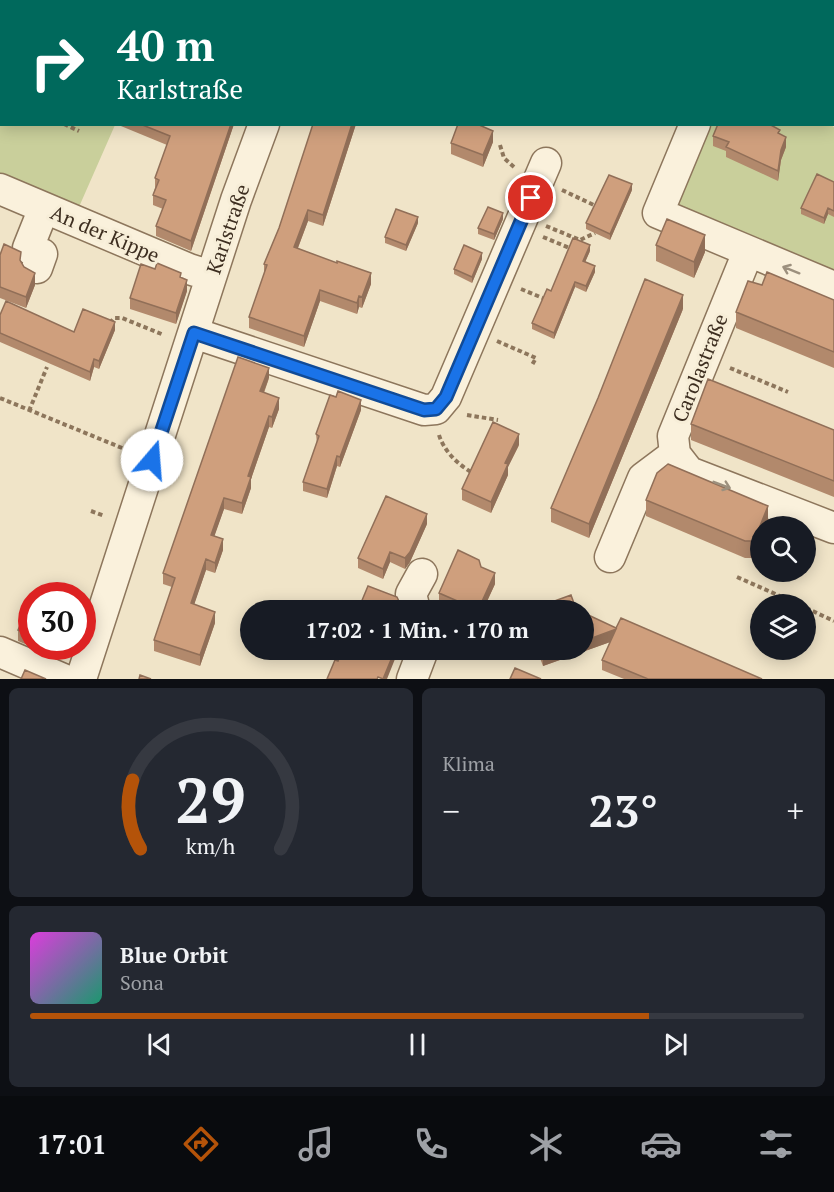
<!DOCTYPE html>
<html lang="de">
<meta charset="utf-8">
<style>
body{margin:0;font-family:"PT Serif",serif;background:#242831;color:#f1f3f6;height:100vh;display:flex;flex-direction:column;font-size:22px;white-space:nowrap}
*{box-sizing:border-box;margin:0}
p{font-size:20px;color:#9ea1a6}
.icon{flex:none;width:33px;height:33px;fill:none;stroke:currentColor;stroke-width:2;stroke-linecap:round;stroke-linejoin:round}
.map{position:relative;height:679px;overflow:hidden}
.panel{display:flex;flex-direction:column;gap:9px;padding:9px;background:#0d0f14;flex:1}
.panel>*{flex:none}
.hud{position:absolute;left:0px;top:0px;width:834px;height:126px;box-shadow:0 3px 15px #0003;background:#00695c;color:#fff;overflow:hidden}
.controls{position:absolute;left:750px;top:516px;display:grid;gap:12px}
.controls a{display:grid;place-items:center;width:66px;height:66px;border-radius:50%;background:#171b24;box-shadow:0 3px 15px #0003;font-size:30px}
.speed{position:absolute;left:18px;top:582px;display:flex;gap:12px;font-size:30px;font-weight:700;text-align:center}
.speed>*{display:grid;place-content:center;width:78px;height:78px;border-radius:50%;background:#171b24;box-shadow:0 3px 15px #0003;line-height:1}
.speed .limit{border:9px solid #d22;background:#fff;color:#111}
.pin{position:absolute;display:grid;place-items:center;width:51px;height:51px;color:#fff;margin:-26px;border:3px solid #fff;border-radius:50%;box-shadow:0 2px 6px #0007}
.me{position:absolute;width:66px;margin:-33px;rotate:18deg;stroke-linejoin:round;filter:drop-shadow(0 0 4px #0008)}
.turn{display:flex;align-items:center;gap:21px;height:126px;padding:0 18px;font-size:27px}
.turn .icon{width:78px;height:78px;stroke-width:2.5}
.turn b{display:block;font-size:42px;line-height:51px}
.big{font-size:45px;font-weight:800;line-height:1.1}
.panel .card{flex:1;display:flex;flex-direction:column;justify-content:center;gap:9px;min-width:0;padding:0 21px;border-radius:9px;background:#242831}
.panel .dial{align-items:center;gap:0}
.dial svg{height:156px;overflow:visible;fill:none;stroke:#363941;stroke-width:7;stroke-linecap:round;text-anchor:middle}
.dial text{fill:#f1f3f6;stroke:none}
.song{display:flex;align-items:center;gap:18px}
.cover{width:72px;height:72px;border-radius:9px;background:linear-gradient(135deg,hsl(300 70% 55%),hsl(160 70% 35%))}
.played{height:6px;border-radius:3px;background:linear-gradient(90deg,#b45309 80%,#363941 80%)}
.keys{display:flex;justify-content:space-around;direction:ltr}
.heat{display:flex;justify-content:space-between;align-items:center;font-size:33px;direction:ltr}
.panel .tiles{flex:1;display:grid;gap:9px;grid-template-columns:1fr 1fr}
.card:last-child{grid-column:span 2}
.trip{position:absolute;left:240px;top:600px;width:354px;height:60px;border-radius:30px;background:#171b24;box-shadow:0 3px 15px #0003;font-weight:800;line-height:60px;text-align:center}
.menu{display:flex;height:96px;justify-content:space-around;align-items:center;background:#090b0e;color:#9ea1a6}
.menu .icon{width:42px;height:42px}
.menu .on{color:#b45309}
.menu b{font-size:27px;color:#f1f3f6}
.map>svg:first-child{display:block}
.green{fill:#c9cf9b}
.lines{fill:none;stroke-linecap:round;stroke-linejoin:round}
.minor-casing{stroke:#8d765c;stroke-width:33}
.path{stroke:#8d765c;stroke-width:4;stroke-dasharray:4.5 3;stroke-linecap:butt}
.minor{stroke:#faf1dc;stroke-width:30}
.wall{fill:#b2896c}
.shaded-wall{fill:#916f58}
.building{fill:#cf9f7d;stroke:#916f58;stroke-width:1.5}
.oneway{stroke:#9c907e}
.route-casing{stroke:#114b97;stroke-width:15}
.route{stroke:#1a73e8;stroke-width:10}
.labels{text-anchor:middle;stroke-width:6;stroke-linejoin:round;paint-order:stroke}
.street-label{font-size:20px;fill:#3d2e20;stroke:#f7eed8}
</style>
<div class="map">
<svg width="834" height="679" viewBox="0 0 834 679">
<rect width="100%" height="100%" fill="#f0e4c8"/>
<!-- green -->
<path class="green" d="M0,0H167L2,2V124L115,125L75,216L0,184Z
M829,124L834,127V277L672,206L708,125Z"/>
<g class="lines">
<defs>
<path id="minor" d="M306,2V0
M746,2L747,0
M832,8L834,10
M695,124L658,213L834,287
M0,189L189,269L211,276
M748,252L673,436L675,454L689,472L834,528
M37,268L42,254L28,248L44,208
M194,333L424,410L436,409L446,397L546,163
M610,557L643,478L675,454
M415,610L411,594L422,574
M0,652L63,679
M81,679L236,200L264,124
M412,679L423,650"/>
</defs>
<!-- minor casing -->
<use href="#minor" class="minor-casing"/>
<!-- path -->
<path class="path" d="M38,2V0
M0,88L2,85
M0,97H2
M64,124L79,131
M500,145L504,158L514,167
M562,190L598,207
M546,226L580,240L595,233
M543,237L572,249
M521,289L545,299
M110,323L114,318H122L164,335
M497,341L536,358L532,365
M730,368L788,392
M0,398L127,450
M29,411L47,367
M467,415L498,420
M439,435C444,451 458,465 473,473
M91,511L105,516
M737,577L798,604
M806,608L834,621"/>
<!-- minor -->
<use href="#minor" class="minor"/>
</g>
<!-- wall -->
<path class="wall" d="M539,0H619L622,2H542Z
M116,124H234L191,251L156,236V226L163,209L153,205V195L155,188V178L167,145Z
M313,124H356L323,226L308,221L298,248L371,284L362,308L359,307L357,314L320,301L304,347L249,328V317L264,275V264L279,228Z
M780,134L786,147L781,160L778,181L726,157V151L713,146V136Z
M493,142L483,167L451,154V143Z
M834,182V217L828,214L824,224L801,214V208Z
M632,190L610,240L586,229V223Z
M503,219L494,240L478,234V228Z
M418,223L406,251L385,243V237Z
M656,245L705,252L694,278L656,261Z
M590,251L585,262L595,272L586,292L575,287L554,339L532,329V323L551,291Z
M0,255L21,261L35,285L26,308L0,298Z
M482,259L472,283L454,274V269Z
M181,278L187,291L176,324L130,309V298Z
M762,285L834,300V368L736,328V312Z
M683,309L589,538L551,522V508Z
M0,315L74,332L115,330L99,369L94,367L90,381L0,342Z
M269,378L264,393L279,409L272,428L269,427L251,479V488L242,514L224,509L214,536L223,550L215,573L206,570L194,604L215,623L200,666L154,651V640L172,587L163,584V573Z
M361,410L340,467L337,466L327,498L303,491V482L317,444L316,434Z
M691,424L834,430V497L691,440Z
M519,445L508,467V475L491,513L462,500V489Z
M646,500L768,522L766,526H760V541L754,558H745L646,516Z
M427,524L410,562L405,569L390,562L383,579L358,568V558Z
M481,567L495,584L483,610H453L439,604V593Z
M32,598V646H44L42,651L18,641V630Z
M616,628L762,679H624L602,670V660L610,642L543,666L537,650H584Z"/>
<!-- shaded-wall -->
<path class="shaded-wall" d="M231,124H234L191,251V241Z
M352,124H356L323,226V215Z
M493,131V142L483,167V155Z
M786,137V147L781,160L778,181V171L781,150Z
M632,184V190L610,240V234Z
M828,208V214L824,224V218Z
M308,210V221L294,258V247Z
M503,213V219L494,240V234Z
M418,217V223L406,251V245Z
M705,235V252L694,278V262Z
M590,245V251L583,267V261Z
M482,253V259L472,283V277Z
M595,266V272L586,292V286Z
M35,273V285L26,308V297Z
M371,273V284L362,308V297Z
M187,280V291L176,324V313Z
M575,282V287L554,339V333Z
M320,290V301L304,347V336Z
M683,295V309L589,538V524Z
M359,296V307L357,314V303Z
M115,322V330L99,369V361Z
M94,359V367L90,381V372Z
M269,368V378L260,402V391Z
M279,398V409L272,428V417Z
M361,400V410L340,467V457Z
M269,416V427L251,479V488L242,514V503L248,476Z
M519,434V445L508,467V475L491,513V502L505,463Z
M337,456V466L327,498V489Z
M224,498V509L211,546V535Z
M768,506V522L766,526H760V541L754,558V541Z
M427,514V524L410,562L405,569V558Z
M223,539V550L215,573V563Z
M390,552V562L383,579V569Z
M206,559V570L191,614V603Z
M495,573V584L483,610H478Z
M215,612V623L200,666V655Z
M616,629V640L543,666V656L561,650H584V641Z
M395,650V659L387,679H383Z"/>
<!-- building -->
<path class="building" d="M163,0H272V2H162Z
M357,0H435L434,2H356Z
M571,0H619L622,2H575Z
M667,0H721V2H666Z
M140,124H231L191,241L156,226L166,200L153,195L159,180L155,178L170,136Z
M313,124H352L323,215L308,210L294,247L337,263V261L371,273L362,297L359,296L357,303L320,290L304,336L249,317L267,265L264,264L279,228Z
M458,124H477L493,131L483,155L451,143Z
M718,124H769L780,130L778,133L786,137L781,150L778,171L726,147L729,142L713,136Z
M817,174L834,182V211L828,208L824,218L801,208Z
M609,175L632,184L610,234L586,223Z
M488,207L503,213L494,234L478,228Z
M396,209L418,217L406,245L385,237Z
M667,219L705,235L694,262L656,245Z
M573,238L590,245L583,261L595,266L586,286L575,282L554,333L532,323L547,289L551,291Z
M4,244L21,252L20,260L24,267L35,273L26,297L0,287V255Z
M464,245L482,253L472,277L454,269Z
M157,263L181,273L180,277L187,280L176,313L130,298L141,264L155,269Z
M767,272L834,300V352L736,312L748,281L762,285Z
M645,279L683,295L589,524L551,508L598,398Z
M6,301L74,332L83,309L115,322L99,361L94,359L90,372L0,333V315Z
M238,357L269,368L260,391L279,398L272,417L269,416L248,476L251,477L242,503L224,498L211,535L223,539L215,563L206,559L191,603L215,612L200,655L154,640L175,578L163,573Z
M708,379L834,430V481L691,424Z
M338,391L361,400L340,457L337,456L327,489L303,482L319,436L316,434L330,395L336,397Z
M493,422L519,434L505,463L508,464L491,502L462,489Z
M668,464L768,506L754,541H745L646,500L657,473Z
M386,496L427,514L410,552L405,558L390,552L383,569L358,558Z
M458,550L479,560L481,567L495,573L478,610L439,593Z
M368,586L397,597L403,610H358Z
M571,595L576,609L578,610H530Z
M32,598V635L18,630Z
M584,613L616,628L621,618L762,679H648L602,660L616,629L584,641Z
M342,650H395L383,679L378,677L377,679H327L335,660L338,661Z
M541,650H561L543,656Z
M515,668L541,679H510Z
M25,670L46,679H21Z
M140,675L151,679H139Z"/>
<!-- one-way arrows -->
<defs><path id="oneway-shaft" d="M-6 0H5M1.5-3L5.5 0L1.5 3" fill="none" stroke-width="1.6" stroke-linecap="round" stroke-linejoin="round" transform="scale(1.5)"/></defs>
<g class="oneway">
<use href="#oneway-shaft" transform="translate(791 270) rotate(-158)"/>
<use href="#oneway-shaft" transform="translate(722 485) rotate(21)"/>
</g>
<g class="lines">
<defs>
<path id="route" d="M152,460L194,333L424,410L436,409L446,397L531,198"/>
</defs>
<!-- route casing -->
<use href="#route" class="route-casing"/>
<!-- route -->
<use href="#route" class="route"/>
</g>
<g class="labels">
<!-- street labels -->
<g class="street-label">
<text transform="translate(228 229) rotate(-71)" y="7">Karlstraße</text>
<text transform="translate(105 234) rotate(23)" y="7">An der Kippe</text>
<text transform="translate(700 368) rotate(-68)" y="7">Carolastraße</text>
</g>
</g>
</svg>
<div class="controls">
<a><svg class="icon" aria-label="search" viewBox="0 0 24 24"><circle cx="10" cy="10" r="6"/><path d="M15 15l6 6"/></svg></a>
<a><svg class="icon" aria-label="layers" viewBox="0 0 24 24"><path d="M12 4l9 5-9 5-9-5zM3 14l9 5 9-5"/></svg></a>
</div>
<div class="speed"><div class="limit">30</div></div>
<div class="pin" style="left:531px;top:198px;background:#d93025"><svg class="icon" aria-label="arrive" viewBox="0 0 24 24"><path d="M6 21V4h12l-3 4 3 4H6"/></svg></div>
<svg class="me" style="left:152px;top:460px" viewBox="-20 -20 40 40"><circle r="19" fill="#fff"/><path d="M0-13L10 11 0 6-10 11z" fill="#1a73e8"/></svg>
<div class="trip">17:02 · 1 Min. · 170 m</div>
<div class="hud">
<div class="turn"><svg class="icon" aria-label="right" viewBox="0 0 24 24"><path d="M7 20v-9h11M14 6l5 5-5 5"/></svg><div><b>40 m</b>Karlstraße</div></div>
</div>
</div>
<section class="panel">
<div class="tiles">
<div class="card dial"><svg viewBox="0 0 100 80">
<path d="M14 69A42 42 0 1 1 86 69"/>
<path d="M14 69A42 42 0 0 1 10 34" stroke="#b45309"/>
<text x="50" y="56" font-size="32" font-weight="700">29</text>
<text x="50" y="72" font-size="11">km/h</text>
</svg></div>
<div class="card"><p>Klima</p>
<div class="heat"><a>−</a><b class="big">23°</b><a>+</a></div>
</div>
<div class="card">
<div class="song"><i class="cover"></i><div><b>Blue Orbit</b><p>Sona</p></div></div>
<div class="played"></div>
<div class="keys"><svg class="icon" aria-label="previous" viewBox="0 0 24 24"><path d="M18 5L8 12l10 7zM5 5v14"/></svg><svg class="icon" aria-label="pause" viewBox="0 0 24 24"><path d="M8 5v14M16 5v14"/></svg><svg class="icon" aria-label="next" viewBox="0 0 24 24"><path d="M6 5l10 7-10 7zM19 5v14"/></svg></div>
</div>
</div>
</section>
<nav class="menu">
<b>17:01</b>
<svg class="icon on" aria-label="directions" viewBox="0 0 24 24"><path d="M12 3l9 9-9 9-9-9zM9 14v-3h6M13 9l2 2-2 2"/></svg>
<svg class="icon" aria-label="music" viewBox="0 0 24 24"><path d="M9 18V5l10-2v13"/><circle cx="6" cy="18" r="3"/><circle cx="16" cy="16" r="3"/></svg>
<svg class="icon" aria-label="phone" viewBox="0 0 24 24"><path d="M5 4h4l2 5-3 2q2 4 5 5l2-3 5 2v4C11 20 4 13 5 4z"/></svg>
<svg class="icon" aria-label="climate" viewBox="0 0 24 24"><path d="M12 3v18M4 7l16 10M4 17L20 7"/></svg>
<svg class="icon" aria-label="car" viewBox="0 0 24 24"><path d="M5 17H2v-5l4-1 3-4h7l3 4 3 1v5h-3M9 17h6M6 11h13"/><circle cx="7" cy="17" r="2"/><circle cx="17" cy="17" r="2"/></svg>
<svg class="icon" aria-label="filters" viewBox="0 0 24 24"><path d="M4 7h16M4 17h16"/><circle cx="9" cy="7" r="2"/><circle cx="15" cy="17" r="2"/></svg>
</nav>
